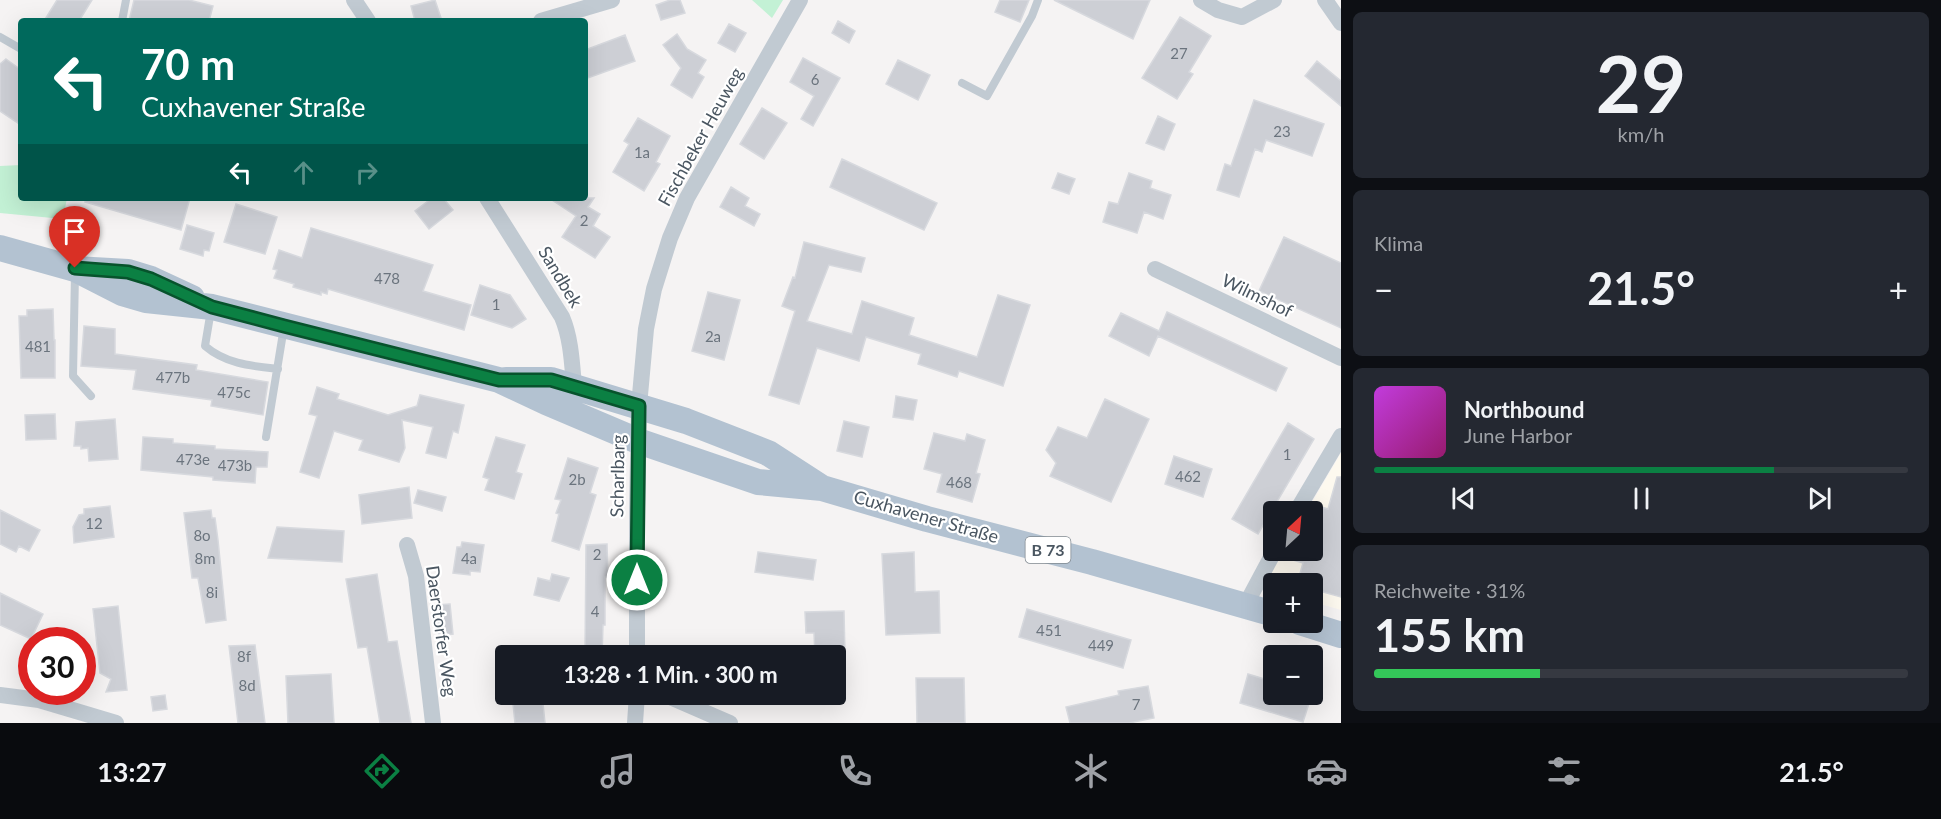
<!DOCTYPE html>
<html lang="de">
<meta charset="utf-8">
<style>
body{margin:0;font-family:Lato,sans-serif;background:#242831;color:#f1f3f6;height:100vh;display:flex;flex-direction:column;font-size:22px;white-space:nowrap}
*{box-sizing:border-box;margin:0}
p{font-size:20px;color:#9ea1a6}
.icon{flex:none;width:33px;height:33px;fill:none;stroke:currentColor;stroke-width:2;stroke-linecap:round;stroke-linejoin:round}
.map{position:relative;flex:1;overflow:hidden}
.panel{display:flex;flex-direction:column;gap:12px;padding:12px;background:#0d0f14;width:600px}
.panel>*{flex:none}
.hud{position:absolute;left:18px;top:18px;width:570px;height:183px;border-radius:6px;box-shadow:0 6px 24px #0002;background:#00695c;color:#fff;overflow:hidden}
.needle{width:39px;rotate:26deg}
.buttons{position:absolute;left:1263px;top:501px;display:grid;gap:12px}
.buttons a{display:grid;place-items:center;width:60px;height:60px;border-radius:6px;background:#171b24;box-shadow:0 6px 24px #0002;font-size:30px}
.speed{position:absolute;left:18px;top:627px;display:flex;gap:12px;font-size:30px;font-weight:700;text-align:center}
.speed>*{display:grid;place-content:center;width:78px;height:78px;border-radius:50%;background:#171b24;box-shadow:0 6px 24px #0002;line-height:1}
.speed .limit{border:9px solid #d22;background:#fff;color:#111}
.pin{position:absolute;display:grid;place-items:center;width:51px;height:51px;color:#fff;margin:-62px -26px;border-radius:50% 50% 50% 0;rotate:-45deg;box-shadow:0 0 6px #0007}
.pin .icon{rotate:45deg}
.me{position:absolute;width:66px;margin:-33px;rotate:0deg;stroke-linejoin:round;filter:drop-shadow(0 0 4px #0008)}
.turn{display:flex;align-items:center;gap:21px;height:126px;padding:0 24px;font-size:27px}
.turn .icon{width:78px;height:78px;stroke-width:2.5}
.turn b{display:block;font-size:42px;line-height:51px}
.lanes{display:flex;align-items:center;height:57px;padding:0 24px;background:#0003;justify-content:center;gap:30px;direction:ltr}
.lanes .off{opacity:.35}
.big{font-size:45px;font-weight:700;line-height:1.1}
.panel .card{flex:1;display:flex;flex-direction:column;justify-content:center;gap:9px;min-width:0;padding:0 21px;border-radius:9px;background:#242831}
.panel .dial{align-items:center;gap:0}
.dial b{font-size:78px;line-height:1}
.song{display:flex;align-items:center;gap:18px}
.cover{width:72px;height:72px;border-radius:9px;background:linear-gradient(135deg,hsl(290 70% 55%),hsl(320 70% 35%))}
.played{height:6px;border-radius:3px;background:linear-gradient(90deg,#0b8043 75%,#363941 75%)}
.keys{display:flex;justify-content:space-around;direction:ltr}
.heat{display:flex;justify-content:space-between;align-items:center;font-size:33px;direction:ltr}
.charge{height:9px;border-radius:4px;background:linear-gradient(90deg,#34c759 31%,#363941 0)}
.trip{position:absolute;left:495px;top:645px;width:351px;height:60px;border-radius:6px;background:#171b24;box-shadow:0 6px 24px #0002;font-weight:700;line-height:60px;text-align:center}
.tab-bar{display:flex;height:96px;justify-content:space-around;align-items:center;background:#090b0e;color:#9ea1a6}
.tab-bar .icon{width:42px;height:42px}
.tab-bar .on{color:#0b8043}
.tab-bar b{font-size:27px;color:#f1f3f6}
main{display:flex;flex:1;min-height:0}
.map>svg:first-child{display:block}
.commercial{fill:#fdf9ef}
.green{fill:#c3f1d5}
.building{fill:#cdcfd5;stroke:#d7d9de;stroke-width:1.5}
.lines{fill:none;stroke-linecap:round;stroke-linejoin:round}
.service{stroke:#c1cad2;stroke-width:8}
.minor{stroke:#c1cad2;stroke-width:16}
.primary{stroke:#b3c2d1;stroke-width:26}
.route-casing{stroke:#07532c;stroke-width:15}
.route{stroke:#0b8043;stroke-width:10}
.labels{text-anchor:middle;stroke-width:4.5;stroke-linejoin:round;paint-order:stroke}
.number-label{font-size:15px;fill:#6b747e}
.shield{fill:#fff;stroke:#808990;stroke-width:1.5}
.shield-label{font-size:16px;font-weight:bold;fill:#4a5661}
.street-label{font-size:18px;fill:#4a5661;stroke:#fff}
</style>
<main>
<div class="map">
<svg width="1341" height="723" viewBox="0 0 1341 723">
<rect width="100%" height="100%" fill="#f5f3f3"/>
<!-- commercial -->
<path class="commercial" d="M1341,453V610L1313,602L1312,584H1274L1273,592L1261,588L1284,551L1312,550V512L1307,511Z"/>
<!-- green -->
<path class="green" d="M752,0H783L772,18Z
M21,165V198H67L63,219L0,213V166Z"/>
<!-- building -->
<path class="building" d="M57,0H92L79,21H44Z
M134,0H189L213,6L209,21H129Z
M435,0L442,21H415L411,6Z
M670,0H680L685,13L661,20L656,5Z
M1000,0H1029L1020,22L995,12Z
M1054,0H1150L1133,39Z
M1180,17L1211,36L1189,72L1193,74L1177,99L1142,78Z
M838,21L855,31L849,43L832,33Z
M729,24L746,33L735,52L718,43Z
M677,34L687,49L706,60L698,73L704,77L692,98L671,85L681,68L663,45Z
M625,35L635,61L585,79V50Z
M803,58L840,78L813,126L801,119L814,96L790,82Z
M6,59L21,70V125L0,111V64Z
M898,60L930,75L918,100L886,84Z
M1317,61L1341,81V106L1305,76Z
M1254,100L1324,124L1312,156L1266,140L1262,152L1255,149L1239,197L1217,190L1225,164L1231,166Z
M762,108L787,123L764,159L740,144Z
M1158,116L1175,124L1164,150L1146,143Z
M638,118L670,136L656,162L660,164L644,191L613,172L629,144L624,141Z
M842,159L937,203L924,230L830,187Z
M1058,173L1075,179L1069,194L1052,188Z
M1129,173L1152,181L1150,188L1171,195L1163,219L1144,212L1137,233L1103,222L1109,202L1118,204Z
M731,187L749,198L745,206L760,214L754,226L720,207Z
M86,198H190L181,230L85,202Z
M432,198H443L453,210L429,229L415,211Z
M549,198H594L588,207L600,214L593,226L610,237L595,258L562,237L576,216Z
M236,204L277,217L265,254L224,242Z
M187,225L214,233L209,251L204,250L203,256L180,249Z
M311,228L433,265L423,291L471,305L464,330L328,289L327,294L321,292V295L293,287L294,284L274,278L277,270L273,269L279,250L302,258Z
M1284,237L1341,263V328L1259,291Z
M804,242L865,258L861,272L829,265L807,321L852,334L862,301L914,318L909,335L977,357L998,295L1030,305L1003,386L959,371L957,377L918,364L921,354L866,337L859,361L817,348L799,404L769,395L795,311L782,306L793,277L795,278Z
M480,285L510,295L526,319L512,328L471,315Z
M708,292L740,300L724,360L692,351Z
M53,309L54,340H55V378H21L19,316H27V310Z
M1167,312L1287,368L1276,391L1158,336L1149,356L1109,336L1121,313L1159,331Z
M84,326L115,329V354L197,365L196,370L268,382L263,415L211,406L212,400L133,389L136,370L81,366Z
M317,387L339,394L337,399L388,415L417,406L420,395L464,405L458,433L453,431L446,458L426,453L433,427L402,420L405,448L399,462L359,450L363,440L334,431L319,478L300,472L317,416L309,414Z
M896,396L917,400L913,420L893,417Z
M1105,399L1149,419L1111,502L1050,476L1056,463L1046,450L1058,427L1087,438Z
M55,414L56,439L26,440L25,415Z
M115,419L118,459L89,461L88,448L81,449V446H74L76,422Z
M844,421L869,427L862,457L837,451Z
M1288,423L1314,439L1258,534L1232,519Z
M934,433L965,441L967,434L985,440L976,473L980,474L972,502L937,492L942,474L924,469Z
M143,437L173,439V443L215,446V449L268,452L267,467H256L255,483L213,480V477L141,470Z
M496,437L525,445L516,472L522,474L514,499L485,490L489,479L483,477Z
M1174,456L1212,469L1203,497L1165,484Z
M568,458L598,468L590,493L596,495L579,550L552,541L559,514L556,513L561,500L555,499Z
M1337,477H1341V597L1312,589V584H1297L1303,563L1283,557L1285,550H1312V524L1318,506L1328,509Z
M409,487L412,518L362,524L359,495Z
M418,490L446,497L442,511L414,503Z
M110,506L114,537L74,543L73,527L79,515L84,514V509Z
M0,510L40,530L29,551L19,546L16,552L0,544Z
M211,510L212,518H215L218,540L226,620L206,623L198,578H192L184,513Z
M277,527L344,531L342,562L268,558Z
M462,542L484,545L480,572L470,571V575L453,573L457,547H461Z
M607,544L608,577H605V625H603L602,656H585L586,545Z
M758,552L816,560L813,580L755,572Z
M914,552L915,592L939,591L940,633L886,635L882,554Z
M377,574L388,642L397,641L411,723H380L367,647L358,648L346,579Z
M552,574L569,578L559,601L534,595L538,578L550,581Z
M0,593L43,614L31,639L0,625Z
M450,604L453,634L439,636L436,605Z
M118,606L127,690L106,692L111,679L100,673L93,609Z
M1027,609L1131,640L1123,668L1019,637Z
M844,611L845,656H815L814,633H806L805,612Z
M255,645L265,723H238L229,646Z
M331,674L334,723H288L286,676Z
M1248,674L1274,682V694H1312L1303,722L1240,703Z
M916,678H964L965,723H917Z
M1148,686L1154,718L1129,723H1070L1066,707L1119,695L1118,691Z
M512,694H542L545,723H515Z
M165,695L167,709L153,711L151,697Z"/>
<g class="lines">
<!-- service -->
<path class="service" d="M122,21L126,0
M0,37L21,49
M962,83L987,96L1032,16L1038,0
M75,274L73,376L91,396
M211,310L205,346C226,364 251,366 278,369
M266,437L284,327"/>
<!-- minor -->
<path class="minor" d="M354,0L368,21
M1201,0L1218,10L1242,17L1274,0
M1325,0L1341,23
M541,21L612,0
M487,198L562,317C571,338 572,363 574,386
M1155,269L1341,358
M1296,512L1341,436
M407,545L416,576L433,723
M1245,606L1275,550
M637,656V512L639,406L646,329L654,289L670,238L687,198L800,0
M663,694L730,723
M0,695L39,700L116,723
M635,723L637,694"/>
<!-- primary -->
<path class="primary" d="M0,248L75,269L128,272L151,279L192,298
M75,269L122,293L146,300L212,307L499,380L546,402L638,441L758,482L822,488L927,519L1092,562L1274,614
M506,380H551L686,421L768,453L822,488
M1300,622L1341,635"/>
</g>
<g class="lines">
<defs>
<path id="route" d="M75,268L128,272L151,279L212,307L284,326L499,380H551L639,406L637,580"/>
</defs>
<!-- route casing -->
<use href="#route" class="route-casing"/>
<!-- route -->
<use href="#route" class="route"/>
</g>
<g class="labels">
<!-- number labels -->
<g class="number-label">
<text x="1179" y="59">27</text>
<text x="815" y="85">6</text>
<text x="1282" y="137">23</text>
<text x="642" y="158">1a</text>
<text x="584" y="226">2</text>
<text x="387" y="284">478</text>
<text x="496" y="310">1</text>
<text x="713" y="342">2a</text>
<text x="38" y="352">481</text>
<text x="173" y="383">477b</text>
<text x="234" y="398">475c</text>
<text x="1287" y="460">1</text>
<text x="193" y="465">473e</text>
<text x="235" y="471">473b</text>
<text x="1188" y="482">462</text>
<text x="577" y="485">2b</text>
<text x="959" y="488">468</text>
<text x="94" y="529">12</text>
<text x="202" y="541">8o</text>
<text x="597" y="560">2</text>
<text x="205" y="564">8m</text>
<text x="469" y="564">4a</text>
<text x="212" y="598">8i</text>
<text x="595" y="617">4</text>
<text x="1049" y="636">451</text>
<text x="1101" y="651">449</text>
<text x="244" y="662">8f</text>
<text x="247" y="691">8d</text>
<text x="1136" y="710">7</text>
</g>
<!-- shield labels -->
<rect class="shield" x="1025.5" y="537" width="45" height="26" rx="4.5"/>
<g class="shield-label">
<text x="1048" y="556">B 73</text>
</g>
<!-- street labels -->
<g class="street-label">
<text transform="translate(701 137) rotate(-61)" y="6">Fischbeker Heuweg</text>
<text transform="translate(560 277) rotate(59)" y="6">Sandbek</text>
<text transform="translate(1257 296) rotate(26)" y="6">Wilmshof</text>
<text transform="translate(618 476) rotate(-89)" y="6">Scharlbarg</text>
<text transform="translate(926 517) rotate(16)" y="6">Cuxhavener Straße</text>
<text transform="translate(441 631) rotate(82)" y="6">Daerstorfer Weg</text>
</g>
</g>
</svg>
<div class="buttons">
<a><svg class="needle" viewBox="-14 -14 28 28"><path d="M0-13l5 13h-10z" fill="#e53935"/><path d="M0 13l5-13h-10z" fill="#9ea1a6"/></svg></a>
<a>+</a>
<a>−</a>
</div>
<div class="speed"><div class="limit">30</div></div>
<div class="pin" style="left:75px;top:268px;background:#d93025"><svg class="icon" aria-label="arrive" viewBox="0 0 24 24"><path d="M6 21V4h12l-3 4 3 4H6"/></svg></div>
<svg class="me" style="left:637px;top:580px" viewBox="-20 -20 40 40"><circle r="17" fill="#0b8043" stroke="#fff" stroke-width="3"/><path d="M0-11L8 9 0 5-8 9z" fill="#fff"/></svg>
<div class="trip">13:28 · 1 Min. · 300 m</div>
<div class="hud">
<div class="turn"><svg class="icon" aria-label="left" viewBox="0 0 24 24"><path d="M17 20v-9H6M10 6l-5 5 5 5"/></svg><div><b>70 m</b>Cuxhavener Straße</div></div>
<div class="lanes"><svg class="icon" aria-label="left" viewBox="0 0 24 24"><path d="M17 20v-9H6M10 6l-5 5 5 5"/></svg><svg class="icon off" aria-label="ahead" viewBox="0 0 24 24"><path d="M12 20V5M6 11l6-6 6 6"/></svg><svg class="icon off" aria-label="right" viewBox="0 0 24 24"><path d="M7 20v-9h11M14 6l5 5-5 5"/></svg></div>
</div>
</div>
<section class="panel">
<div class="card dial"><b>29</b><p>km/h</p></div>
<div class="card"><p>Klima</p>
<div class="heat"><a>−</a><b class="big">21.5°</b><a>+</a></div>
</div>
<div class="card">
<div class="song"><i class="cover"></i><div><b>Northbound</b><p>June Harbor</p></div></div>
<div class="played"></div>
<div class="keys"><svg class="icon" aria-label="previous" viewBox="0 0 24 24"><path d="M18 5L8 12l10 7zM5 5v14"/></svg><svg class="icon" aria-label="pause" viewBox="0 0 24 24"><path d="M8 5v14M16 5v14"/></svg><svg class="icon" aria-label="next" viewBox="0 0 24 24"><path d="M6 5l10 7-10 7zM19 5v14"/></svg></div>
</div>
<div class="card"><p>Reichweite · 31%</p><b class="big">155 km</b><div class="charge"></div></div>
</section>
</main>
<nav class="tab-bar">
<b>13:27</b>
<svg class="icon on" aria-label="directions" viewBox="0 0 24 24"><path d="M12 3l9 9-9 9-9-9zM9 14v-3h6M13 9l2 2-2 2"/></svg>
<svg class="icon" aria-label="music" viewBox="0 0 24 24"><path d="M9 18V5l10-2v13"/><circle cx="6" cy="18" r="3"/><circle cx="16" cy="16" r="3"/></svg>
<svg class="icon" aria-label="phone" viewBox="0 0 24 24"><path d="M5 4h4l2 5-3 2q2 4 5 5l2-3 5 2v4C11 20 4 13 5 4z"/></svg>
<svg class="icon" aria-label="climate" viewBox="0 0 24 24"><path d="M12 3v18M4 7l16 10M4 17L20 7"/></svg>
<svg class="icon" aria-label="car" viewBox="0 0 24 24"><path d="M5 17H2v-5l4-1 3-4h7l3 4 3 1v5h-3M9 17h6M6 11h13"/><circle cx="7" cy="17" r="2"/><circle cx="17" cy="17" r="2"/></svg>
<svg class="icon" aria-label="filters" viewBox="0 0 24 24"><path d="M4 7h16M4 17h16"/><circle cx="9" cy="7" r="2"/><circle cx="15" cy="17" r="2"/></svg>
<b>21.5°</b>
</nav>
